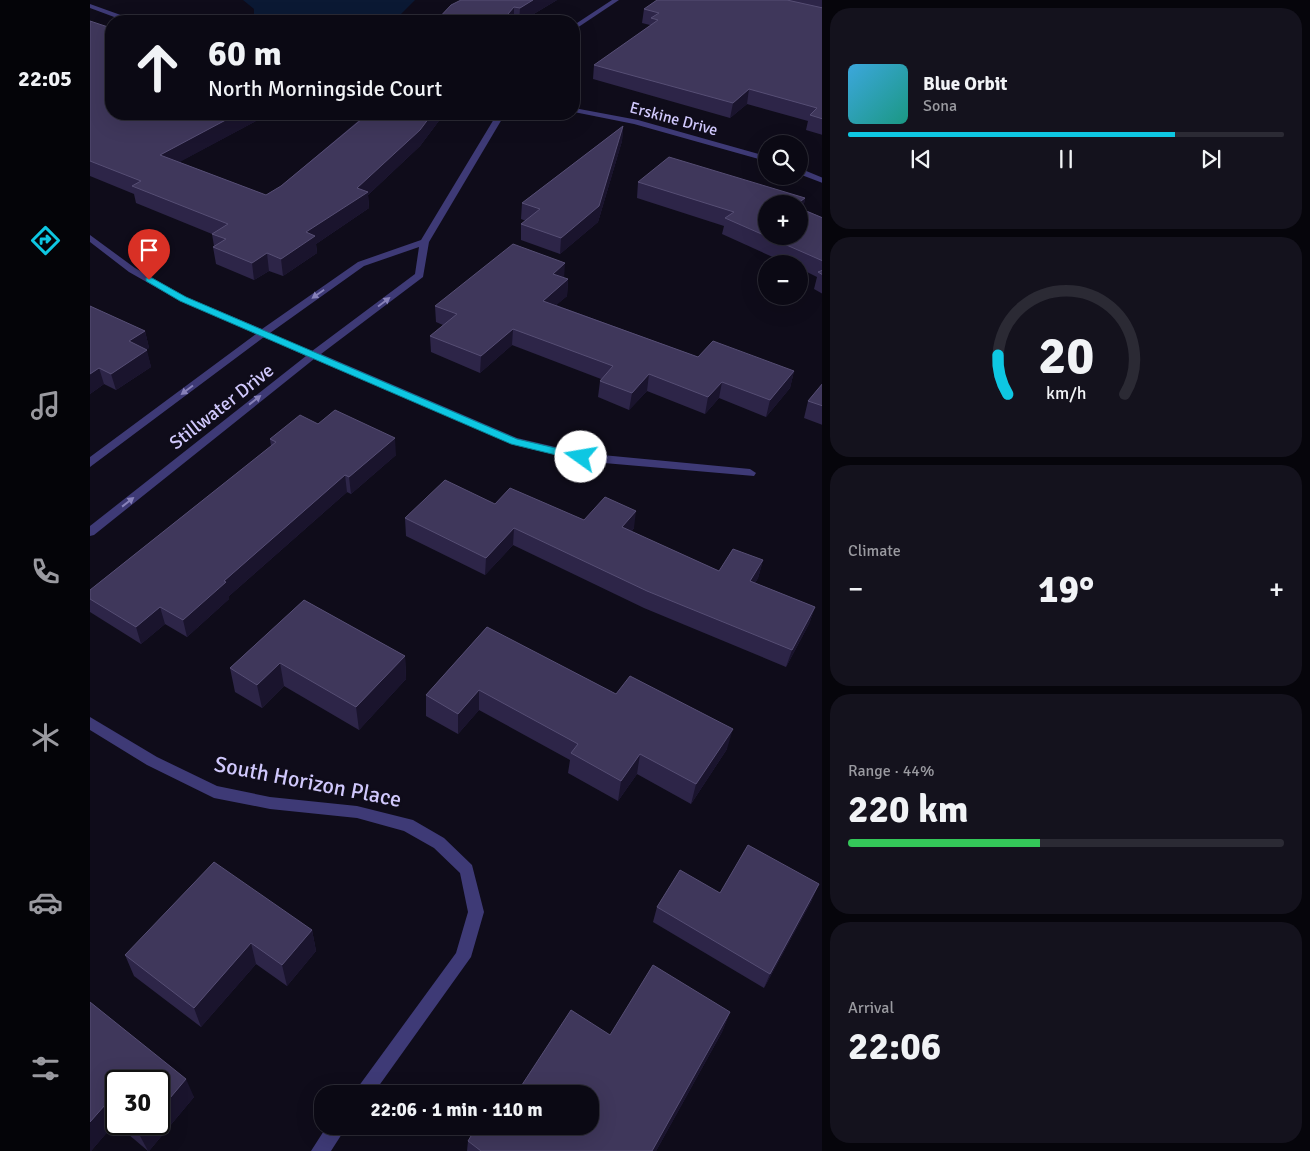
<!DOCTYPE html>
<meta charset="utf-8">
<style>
body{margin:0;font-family:Signika,sans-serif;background:#14121d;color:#f1f3f6;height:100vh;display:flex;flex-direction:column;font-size:19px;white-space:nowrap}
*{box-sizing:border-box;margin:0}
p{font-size:16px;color:#9a9aa0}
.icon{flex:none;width:28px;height:28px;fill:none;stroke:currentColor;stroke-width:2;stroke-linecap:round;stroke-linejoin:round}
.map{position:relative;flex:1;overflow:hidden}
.details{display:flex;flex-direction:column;gap:8px;padding:8px;background:#06050b;width:488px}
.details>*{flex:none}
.banner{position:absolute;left:15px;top:15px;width:475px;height:105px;border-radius:20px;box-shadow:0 5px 20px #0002,0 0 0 1px #2b2a34;background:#0b0914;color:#f1f3f6;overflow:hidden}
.tools{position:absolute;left:668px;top:135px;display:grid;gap:10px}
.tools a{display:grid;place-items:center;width:50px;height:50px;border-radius:50%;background:#0b0914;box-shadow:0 5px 20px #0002,0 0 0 1px #2b2a34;font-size:25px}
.speed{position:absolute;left:15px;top:1070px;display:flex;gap:10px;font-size:25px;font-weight:700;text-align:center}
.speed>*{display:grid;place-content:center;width:65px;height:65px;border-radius:50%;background:#0b0914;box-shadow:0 5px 20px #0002,0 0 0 1px #2b2a34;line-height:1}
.speed .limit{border:2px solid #111;border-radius:8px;background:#fff;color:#111}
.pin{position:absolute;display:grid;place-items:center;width:42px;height:42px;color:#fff;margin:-51px -21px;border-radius:50% 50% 50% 0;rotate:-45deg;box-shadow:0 0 5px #0007}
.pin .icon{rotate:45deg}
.me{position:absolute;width:55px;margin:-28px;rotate:283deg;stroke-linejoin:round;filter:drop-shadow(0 0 4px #0008)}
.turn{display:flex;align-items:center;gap:18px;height:105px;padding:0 20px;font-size:22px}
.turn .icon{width:65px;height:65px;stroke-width:2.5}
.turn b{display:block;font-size:35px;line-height:42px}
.big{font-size:38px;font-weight:700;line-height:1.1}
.details .tile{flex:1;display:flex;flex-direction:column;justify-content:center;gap:8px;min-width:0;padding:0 18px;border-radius:20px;background:#14121d}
.details .dial{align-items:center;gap:0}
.dial svg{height:130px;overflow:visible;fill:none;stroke:#2b2a34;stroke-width:7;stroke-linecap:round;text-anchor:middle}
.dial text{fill:#f1f3f6;stroke:none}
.song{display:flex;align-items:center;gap:15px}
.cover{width:60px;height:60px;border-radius:8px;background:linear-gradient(135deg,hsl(200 70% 55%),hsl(170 70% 35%))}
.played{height:5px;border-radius:2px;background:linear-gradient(90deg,#0ec7e2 75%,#2b2a34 75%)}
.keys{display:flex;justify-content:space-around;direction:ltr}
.heat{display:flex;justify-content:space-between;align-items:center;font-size:28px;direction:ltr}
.charge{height:8px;border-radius:4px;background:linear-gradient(90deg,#34c759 44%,#2b2a34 0)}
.trip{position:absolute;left:224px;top:1085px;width:285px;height:50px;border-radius:20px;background:#0b0914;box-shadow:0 5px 20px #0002,0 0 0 1px #2b2a34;font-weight:700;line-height:50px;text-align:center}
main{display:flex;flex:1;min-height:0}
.dock{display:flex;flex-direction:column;width:90px;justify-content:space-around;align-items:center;background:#040408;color:#9a9aa0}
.dock .icon{width:35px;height:35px}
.dock .active{color:#0ec7e2}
.dock b{font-size:22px;color:#f1f3f6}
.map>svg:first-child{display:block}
.water{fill:#0b1934}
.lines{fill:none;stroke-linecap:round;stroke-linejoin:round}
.minor{fill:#3e3a76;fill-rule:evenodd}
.wall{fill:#2d2548;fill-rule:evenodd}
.shaded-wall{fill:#1a142d}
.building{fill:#3f375b;stroke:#564e74}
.oneway{fill:#8781b9}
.route{fill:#0ec7e2;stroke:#098193}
.labels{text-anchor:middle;stroke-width:5;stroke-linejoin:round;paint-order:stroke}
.far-street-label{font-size:16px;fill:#d0c8fc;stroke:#0f0c1a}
.street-label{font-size:19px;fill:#d0c8fc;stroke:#0f0c1a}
.near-street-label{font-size:22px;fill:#d0c8fc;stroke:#0f0c1a}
</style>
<main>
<nav class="dock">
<b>22:05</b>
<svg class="icon active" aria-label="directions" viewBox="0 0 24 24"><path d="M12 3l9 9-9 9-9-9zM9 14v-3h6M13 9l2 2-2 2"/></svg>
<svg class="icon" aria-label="music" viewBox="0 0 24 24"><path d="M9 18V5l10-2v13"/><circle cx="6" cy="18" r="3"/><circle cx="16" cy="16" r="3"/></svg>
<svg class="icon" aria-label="phone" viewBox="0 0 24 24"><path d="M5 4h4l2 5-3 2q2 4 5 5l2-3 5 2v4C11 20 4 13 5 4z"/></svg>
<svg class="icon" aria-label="climate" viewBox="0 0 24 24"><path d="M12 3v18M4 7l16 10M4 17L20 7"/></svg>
<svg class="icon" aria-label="car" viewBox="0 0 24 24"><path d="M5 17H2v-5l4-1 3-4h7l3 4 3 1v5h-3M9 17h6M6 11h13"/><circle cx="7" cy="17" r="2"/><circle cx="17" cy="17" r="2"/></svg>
<svg class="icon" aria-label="filters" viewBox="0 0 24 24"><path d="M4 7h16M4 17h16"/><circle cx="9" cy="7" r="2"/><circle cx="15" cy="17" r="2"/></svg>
</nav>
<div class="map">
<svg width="733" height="1151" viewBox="0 0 733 1151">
<rect width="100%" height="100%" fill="#0f0c1a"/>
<!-- water -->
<path class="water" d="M153,0H325L304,21H164V9Z"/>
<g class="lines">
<!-- minor -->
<path class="minor" d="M522,0H529L484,30V25Z
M0,4L39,18L54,21H35L0,8Z
M484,108L548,120L676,156V161L544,124L484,112Z
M407,114H415L339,242L333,277L231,354L427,438L491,453L660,469L666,473L664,476L491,461L424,445L224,359L4,535L0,536V526L216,356L174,337L0,467V457L166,334L90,301L39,272L0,242V235L45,268L96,297L172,329L268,262L331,240ZM329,247L325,274L222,351L180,333L274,266Z
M709,168L733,178V183L709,174Z
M0,717L67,757L127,786L180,797L267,806L323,820L354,838L382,865L394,912L381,957L283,1094H263L366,953L378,912L370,873L344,848L314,831L267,818L180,809L124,798L57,765L0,730Z
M237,1126H257L241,1151H221Z"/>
</g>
<!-- wall -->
<path class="wall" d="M467,0L432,21H346L361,5Z
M567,0H733V135L716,130L718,121L657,104L640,118L503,79L504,65L560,26V25L552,23L554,9Z
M0,21L21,114H179L89,162L176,195L191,186L274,116V114H354L330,146L278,195L279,208L226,244L227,253L193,276L179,271L164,280L126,264L123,247L124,246L122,234L46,203L44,194L0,176Z
M533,126L532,141L508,222L470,254L431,240V224L436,221L431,219L432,203Z
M548,182L715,198L713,209L733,218V294L724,289L727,277L709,268V264H698L632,234L634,226L547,198Z
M474,278L478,279L477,296L466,305L608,357L704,371L700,388L676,417L629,398L615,414L557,391L539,410L508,397L510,381L511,379L422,345L390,373L341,352L340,336L353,325L346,322L345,306Z
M0,306L55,331L59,348L56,349L61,367L26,390L14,384L0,394Z
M733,383V425L714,418L718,401Z
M228,424L306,455L261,494L257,492L139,596V599L97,637L75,624L51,644L0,612V590L181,446L180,439Z
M405,504L494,520L544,528L541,532L629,571L673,560L668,578L665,583L725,607L719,624L696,667L554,608L423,545L395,575L316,536L315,518Z
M214,600L315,656L316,679L269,730L194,686L172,708L145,692L140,668Z
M397,627L526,694L637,749L601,804L547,774L528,801L478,773L480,760L389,710L368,734L336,716V695Z
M630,893L722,900L674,988L563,922L567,907Z
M222,930L226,951L197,986L166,964L111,1027L44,976L35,955Z
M0,1002L104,1097L59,1151H58L25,1123L1,1151H0ZM26,1081L69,1124H26Z
M640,1012L632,1032L566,1151H377L378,1141L520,1035Z"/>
<!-- shaded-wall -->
<path class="shaded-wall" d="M443,0H467L432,21H429L430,8Z
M424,7V21H412Z
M659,89L657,104L640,118L643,103Z
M147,114H179L73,171L70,155Z
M342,114H354L330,146L278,195L279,208L226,244L227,253L193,276L191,259L216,232L267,188Z
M533,126L532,141L508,222L470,254L471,238Z
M715,198L712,214L709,216V204H707Z
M177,253L179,271L164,280L162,263Z
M475,263L474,280L463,274Z
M478,279L477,296L452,317L453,301Z
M423,329L422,345L390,373L391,356Z
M55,331L59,348L43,358L39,341Z
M57,350L61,367L26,390L21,374Z
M9,368L14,384L0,394V374Z
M704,371L700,388L676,417L680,400Z
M559,374L557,391L539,410L542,393Z
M632,382L629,398L615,414L618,397Z
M305,438L306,455L261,494L259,477Z
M255,475L257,492L139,596V599L97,637L93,620L134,581Z
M546,511L544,528L530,545L532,527Z
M424,528L423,545L395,575L396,558Z
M673,560L668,578L656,598L660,581Z
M70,607L75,624L51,644L46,627Z
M725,607L719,624L696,667L702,650Z
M315,656L316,679L269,730L266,707Z
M190,663L194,686L172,708L167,685Z
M389,690V710L368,734V714Z
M643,729L637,749L601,804L606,784Z
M550,754L547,774L528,801L531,781Z
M729,884L722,900L674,988L680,974Z
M222,930L226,951L197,986L192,965Z
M161,943L166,964L111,1027L104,1008Z
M640,1012L632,1032L566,1151H562Z
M96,1079L104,1097L59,1151H58L49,1134L58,1124H69V1111Z
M15,1105L25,1123L1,1151H0V1122Z"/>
<!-- building -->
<path class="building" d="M371,0H443L430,8L424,7L412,21H346L361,5Z
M567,0H697L733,8V119L720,115L727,108L659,89L643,103L504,65L568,20L561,18L569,13L554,9Z
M0,21L21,28V114H147L70,155L176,195L191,186L278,114H342L330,130L267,188L278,192L216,232L225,236L191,259L177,253L162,263L123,247L136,239L122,234L138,224L42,186L51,181L0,161Z
M533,126L509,206L471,238L431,224L450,209L432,203Z
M579,157L715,198L707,204H676V236H709V208L733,218V261L635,218L644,212L548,182Z
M423,244L475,263L463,274L478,279L453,301L608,357L623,341L704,371L680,400L632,382L618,397L559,374L542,393L510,381L523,366L423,329L391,356L340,336L367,314L345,306Z
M733,270V275L728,272Z
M0,306L55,331L39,341L57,350L21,374L9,368L0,374Z
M733,383V406L718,401Z
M245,410L305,438L259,477L255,475L134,581L136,582L93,620L70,607L46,627L0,599V590L186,442L180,439L210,415L228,424Z
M355,480L405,504L420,488L494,520L515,497L546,511L532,527L629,571L643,549L673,560L660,581L725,607L702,650L557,591L424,528L396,558L315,518Z
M214,600L315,656L266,707L190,663L167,685L140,668Z
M397,627L526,694L540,676L643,729L606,784L550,754L531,781L481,753L488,744L389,690L368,714L336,695Z
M658,845L729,884L680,974L567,907L590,870L630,893Z
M124,862L222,930L192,965L161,943L104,1008L35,955Z
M563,965L640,1012L562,1151H391L378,1141L387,1126H500V1094H426L481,1010L520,1035Z
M0,1002L96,1079L69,1111V1081H26V1115L15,1105L0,1122Z
M412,1089L420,1094H409Z
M37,1124H58L49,1134Z"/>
<!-- one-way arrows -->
<defs><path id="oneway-solid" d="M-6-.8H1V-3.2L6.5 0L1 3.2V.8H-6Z" transform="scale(1.25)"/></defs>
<g class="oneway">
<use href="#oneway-solid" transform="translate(228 294) rotate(145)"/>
<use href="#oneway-solid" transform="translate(294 302) rotate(-37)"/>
<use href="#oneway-solid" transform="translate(97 390) rotate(143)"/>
<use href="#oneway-solid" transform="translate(165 400) rotate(-38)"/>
<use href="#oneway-solid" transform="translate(38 502) rotate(-38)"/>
</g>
<!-- route -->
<path class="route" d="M56,278H62L96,297L427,439L491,454L496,457L491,461L421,444L90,301L56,281Z"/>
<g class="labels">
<!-- far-street labels -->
<g class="far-street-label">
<text transform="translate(584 118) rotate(15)" y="6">Erskine Drive</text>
</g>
<!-- street labels -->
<g class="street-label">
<text transform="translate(131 406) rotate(-38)" y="7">Stillwater Drive</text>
</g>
<!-- near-street labels -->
<g class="near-street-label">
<text transform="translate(218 781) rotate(11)" y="8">South Horizon Place</text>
</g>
</g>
</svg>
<div class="tools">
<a><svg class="icon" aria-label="search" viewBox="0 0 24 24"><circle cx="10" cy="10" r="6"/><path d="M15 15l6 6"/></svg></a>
<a>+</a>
<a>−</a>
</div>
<div class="speed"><div class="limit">30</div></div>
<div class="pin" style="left:59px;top:280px;background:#d93025"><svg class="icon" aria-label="arrive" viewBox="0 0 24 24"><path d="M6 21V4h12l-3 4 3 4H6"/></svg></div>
<svg class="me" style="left:491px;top:457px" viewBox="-20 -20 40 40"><circle r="19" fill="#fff"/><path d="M0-13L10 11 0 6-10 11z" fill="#0ec7e2"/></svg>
<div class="trip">22:06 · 1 min · 110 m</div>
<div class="banner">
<div class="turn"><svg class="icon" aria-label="ahead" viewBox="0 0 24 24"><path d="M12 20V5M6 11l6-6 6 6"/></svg><div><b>60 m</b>North Morningside Court</div></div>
</div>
</div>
<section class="details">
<div class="tile">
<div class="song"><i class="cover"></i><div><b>Blue Orbit</b><p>Sona</p></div></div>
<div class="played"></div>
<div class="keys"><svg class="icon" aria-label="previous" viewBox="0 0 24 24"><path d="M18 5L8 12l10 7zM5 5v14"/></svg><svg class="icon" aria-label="pause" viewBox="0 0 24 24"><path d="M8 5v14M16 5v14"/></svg><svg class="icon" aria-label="next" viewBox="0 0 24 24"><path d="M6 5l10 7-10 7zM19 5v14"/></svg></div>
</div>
<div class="tile dial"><svg viewBox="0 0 100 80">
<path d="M14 69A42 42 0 1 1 86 69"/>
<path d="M14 69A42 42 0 0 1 8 45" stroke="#0ec7e2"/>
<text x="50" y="56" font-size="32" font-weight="700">20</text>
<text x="50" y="72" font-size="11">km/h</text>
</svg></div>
<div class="tile"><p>Climate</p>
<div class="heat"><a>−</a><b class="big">19°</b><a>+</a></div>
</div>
<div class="tile"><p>Range · 44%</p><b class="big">220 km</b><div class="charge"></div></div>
<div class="tile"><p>Arrival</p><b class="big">22:06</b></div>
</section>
</main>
